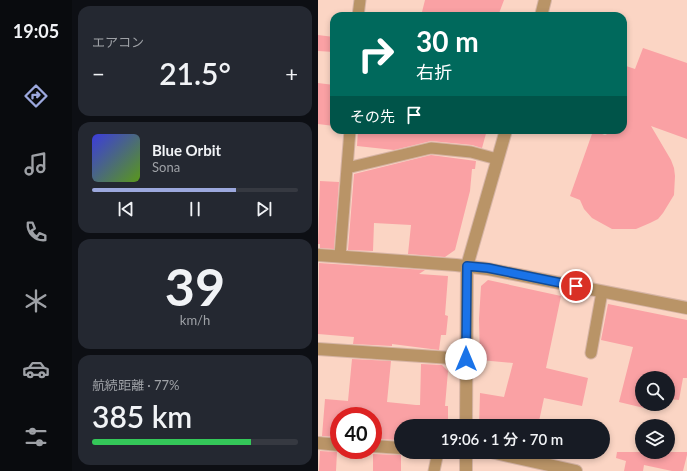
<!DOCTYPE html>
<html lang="ja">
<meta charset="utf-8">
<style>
body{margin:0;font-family:Lato,"Noto Sans JP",sans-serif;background:#242831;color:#f1f3f6;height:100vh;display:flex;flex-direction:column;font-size:15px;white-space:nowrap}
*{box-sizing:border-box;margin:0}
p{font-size:13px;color:#9ea1a6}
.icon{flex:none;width:22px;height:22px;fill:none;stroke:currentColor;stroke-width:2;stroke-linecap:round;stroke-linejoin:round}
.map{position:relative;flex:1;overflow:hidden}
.details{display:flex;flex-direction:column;gap:6px;padding:6px;background:#0d0f14;width:246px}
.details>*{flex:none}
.top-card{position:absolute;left:12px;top:12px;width:297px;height:122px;border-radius:12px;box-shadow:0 2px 6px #0003;background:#00695c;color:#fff;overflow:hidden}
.controls{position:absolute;left:317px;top:371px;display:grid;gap:8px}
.controls a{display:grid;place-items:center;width:40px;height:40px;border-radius:50%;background:#171b24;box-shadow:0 2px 6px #0003;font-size:20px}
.speed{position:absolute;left:12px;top:407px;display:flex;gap:8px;font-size:20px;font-weight:700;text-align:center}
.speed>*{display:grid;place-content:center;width:52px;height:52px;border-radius:50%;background:#171b24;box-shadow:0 2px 6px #0003;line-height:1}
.speed .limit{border:6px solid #d22;background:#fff;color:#111}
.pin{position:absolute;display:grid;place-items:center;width:34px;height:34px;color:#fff;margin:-17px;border:2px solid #fff;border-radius:50%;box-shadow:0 1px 4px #0007}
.me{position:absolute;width:44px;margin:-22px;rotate:0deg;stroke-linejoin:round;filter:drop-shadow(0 0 3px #0008)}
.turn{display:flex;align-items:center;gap:14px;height:84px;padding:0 20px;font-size:18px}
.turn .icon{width:52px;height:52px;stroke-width:2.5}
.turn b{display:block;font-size:28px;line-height:34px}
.then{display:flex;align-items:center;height:38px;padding:0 20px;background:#0003;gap:8px;font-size:15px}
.big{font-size:30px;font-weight:600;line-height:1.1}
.details .card{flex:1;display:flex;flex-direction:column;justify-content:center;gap:6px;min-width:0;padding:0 14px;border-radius:12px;background:#242831}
.details .dial{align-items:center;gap:0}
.dial b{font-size:52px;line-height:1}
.song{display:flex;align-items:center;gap:12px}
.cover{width:48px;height:48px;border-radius:6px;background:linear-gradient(135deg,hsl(240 70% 55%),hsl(90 70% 35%))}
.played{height:4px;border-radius:2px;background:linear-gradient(90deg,#9ca8dd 70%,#363941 70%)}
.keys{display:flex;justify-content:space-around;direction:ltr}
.heat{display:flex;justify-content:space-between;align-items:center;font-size:22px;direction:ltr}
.charge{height:6px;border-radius:3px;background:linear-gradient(90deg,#34c759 77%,#363941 0)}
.trip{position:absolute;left:76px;top:419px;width:216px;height:40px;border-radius:20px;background:#171b24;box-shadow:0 2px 6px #0003;font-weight:600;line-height:40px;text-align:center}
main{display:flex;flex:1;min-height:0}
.tabs{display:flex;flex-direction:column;width:72px;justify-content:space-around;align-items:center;background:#090b0e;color:#9ea1a6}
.tabs .icon{width:28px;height:28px}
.tabs .active{color:#9ca8dd}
.tabs b{font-size:18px;color:#f1f3f6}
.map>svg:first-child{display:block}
.building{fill:#faa1a4}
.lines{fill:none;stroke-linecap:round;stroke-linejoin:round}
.service-casing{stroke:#d6b4a5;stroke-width:13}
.minor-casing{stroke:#d6b4a5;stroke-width:14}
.tertiary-casing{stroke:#d6b4a5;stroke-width:14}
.service{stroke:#b99467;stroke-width:11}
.minor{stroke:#b99467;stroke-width:12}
.tertiary{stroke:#b99467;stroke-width:12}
.route-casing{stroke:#114b97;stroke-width:10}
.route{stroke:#1a73e8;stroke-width:7}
</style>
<main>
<nav class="tabs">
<b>19:05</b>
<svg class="icon active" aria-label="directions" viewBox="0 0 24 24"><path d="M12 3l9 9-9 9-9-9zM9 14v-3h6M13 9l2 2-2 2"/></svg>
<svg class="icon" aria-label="music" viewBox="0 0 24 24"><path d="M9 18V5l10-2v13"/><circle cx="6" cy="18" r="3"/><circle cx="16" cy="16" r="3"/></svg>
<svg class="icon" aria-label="phone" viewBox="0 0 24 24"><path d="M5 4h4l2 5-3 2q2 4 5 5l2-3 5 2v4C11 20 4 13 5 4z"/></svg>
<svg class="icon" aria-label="climate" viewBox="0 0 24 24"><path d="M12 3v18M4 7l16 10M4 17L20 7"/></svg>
<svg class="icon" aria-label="car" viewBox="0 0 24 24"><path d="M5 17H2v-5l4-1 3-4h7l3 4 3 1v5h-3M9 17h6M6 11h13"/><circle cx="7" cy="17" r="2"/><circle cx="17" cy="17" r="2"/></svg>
<svg class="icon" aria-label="filters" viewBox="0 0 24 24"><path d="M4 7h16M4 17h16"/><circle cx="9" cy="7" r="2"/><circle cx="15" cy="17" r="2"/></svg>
</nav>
<section class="details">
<div class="card"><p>エアコン</p>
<div class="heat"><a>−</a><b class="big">21.5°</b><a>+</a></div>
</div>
<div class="card">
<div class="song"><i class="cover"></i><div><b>Blue Orbit</b><p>Sona</p></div></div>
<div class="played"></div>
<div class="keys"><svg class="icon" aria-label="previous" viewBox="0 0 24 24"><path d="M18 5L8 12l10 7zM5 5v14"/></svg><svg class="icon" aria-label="pause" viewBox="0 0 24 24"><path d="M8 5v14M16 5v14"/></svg><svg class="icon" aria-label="next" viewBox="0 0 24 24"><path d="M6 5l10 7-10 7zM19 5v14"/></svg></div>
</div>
<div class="card dial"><b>39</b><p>km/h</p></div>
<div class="card"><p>航続距離 · 77%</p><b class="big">385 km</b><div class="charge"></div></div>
</section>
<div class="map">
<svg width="369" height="471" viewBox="0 0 369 471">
<rect width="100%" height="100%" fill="#fbd5c4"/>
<!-- building -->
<path class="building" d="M107,0H186L180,16H103Z
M0,35L16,37V52L0,51Z
M325,48L369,63V139L333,126L353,160L356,168L357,176L356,195L345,213L340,219L332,223L318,229H294L274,218L266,209L262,200L252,196L275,131L287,135L298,130H305V65L317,69Z
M0,83L16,85V126L0,124Z
M40,130H169L164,148L154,145L113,141L76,150L39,146Z
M113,155L158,161L157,169H154L152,191L137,250L127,257L90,254L93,225L56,223L55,251L30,250L36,174Z
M2,181L21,182L16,249L2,248V244H0Z
M1,263L107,270L101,274L130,276L127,315L130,316L128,335H123L121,350L74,344V346L35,344L36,337L0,334Z
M170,280L243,296L228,368L270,378L264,406L226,398L220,426H161L162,393L186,397L195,363L162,360L161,319L163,286Z
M290,304L369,320V378H365L361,400L350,399V378H324V404H327L326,408L301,402L315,347L283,340Z
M34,359L73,361L69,402L98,405H102L103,364L124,365L130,371L127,406H130V426H83V440L55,439V416H21V437L4,436L7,399L30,401Z
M2,451L19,452L18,471H1Z
M299,452H369V455L365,471H354L326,465L325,471H306L308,461L298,458Z
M55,454L83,455V471H55Z"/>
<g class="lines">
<defs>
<path id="service" d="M40,16L42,0
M29,168L113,148L153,152L179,159
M22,256L32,130
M273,353L284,292
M116,471L120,452"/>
<path id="minor" d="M0,255L138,265L170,269L369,308
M0,349L148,359
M0,443L21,445
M55,446L83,448
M173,452L258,471"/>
<path id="tertiary" d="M223,16L227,0
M148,426L149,266L188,130
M148,471V452"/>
</defs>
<!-- service casing -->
<use href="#service" class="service-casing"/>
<!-- minor casing -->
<use href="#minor" class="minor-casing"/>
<!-- tertiary casing -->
<use href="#tertiary" class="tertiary-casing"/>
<!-- service -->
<use href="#service" class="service"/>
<!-- minor -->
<use href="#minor" class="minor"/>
<!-- tertiary -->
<use href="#tertiary" class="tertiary"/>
</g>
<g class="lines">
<defs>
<path id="route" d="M148,359L149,266L170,268L258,286"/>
</defs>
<!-- route casing -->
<use href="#route" class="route-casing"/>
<!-- route -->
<use href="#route" class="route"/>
</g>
</svg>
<div class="controls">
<a><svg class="icon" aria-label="search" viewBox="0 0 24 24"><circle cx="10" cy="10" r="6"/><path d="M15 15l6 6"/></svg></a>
<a><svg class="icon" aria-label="layers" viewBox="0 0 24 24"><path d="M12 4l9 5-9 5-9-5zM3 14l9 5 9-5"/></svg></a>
</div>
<div class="speed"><div class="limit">40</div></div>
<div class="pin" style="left:258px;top:286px;background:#d93025"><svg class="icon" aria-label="arrive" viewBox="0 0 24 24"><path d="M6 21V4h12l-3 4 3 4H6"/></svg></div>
<svg class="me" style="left:148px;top:359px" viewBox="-20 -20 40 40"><circle r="19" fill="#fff"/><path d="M0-13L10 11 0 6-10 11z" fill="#1a73e8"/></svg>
<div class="trip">19:06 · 1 分 · 70 m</div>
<div class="top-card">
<div class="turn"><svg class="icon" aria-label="right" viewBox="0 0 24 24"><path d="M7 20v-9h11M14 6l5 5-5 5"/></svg><div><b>30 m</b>右折</div></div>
<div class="then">その先<svg class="icon" aria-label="arrive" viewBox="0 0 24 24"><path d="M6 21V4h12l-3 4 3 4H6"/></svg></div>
</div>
</div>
</main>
